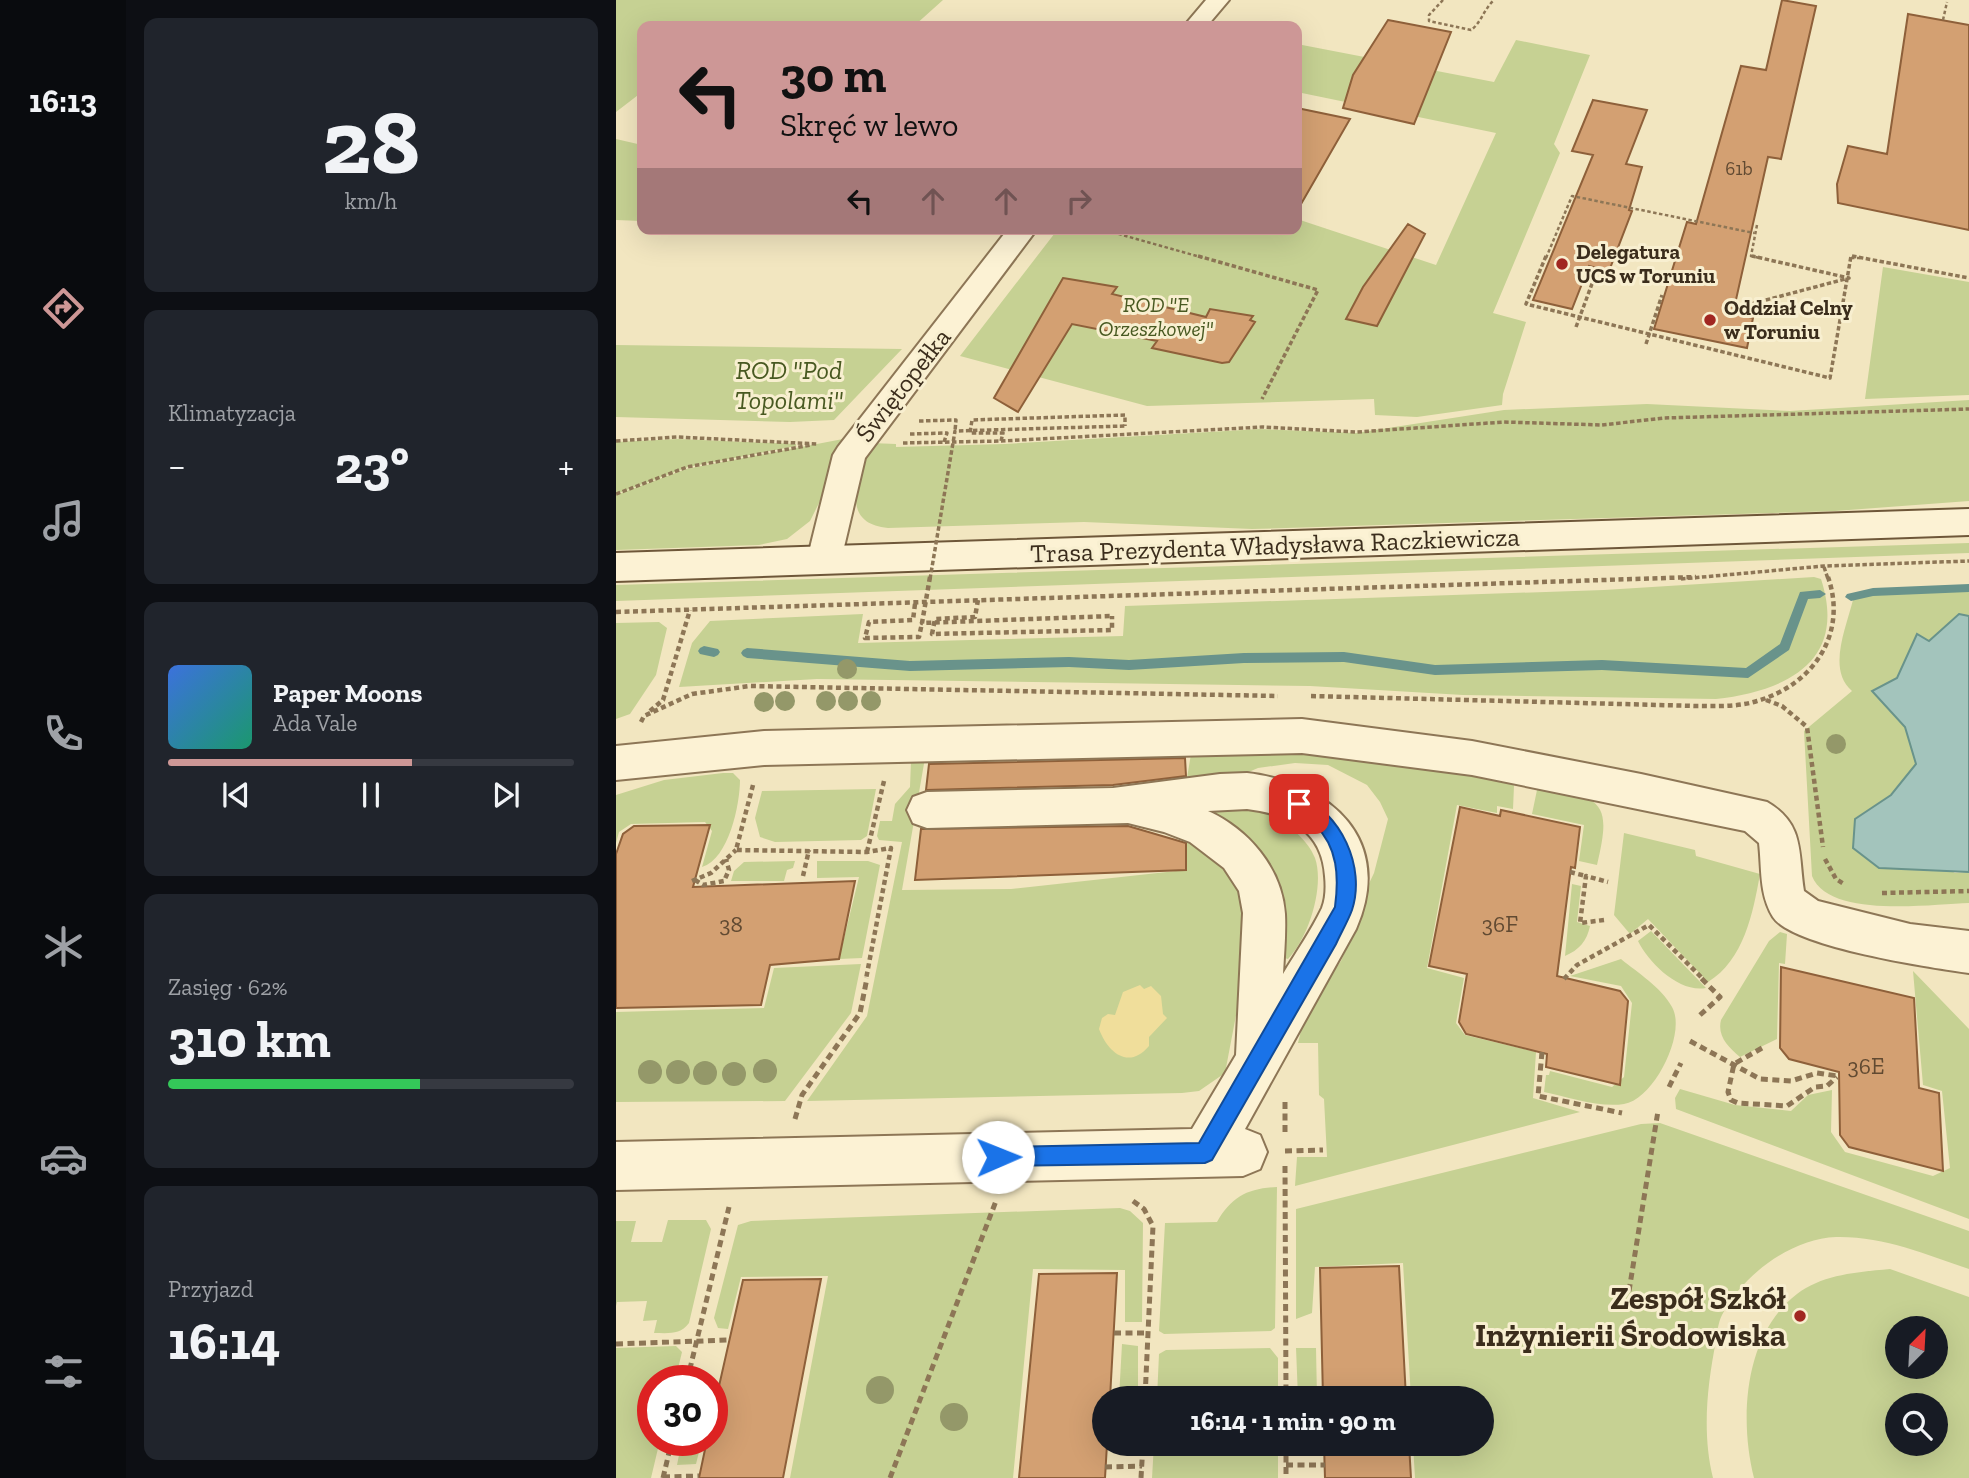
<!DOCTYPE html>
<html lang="pl">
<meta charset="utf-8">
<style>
body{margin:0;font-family:"Zilla Slab",serif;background:#20242c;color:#f1f3f6;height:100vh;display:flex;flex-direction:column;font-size:26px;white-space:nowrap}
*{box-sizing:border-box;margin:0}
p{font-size:23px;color:#9ea1a6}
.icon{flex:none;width:38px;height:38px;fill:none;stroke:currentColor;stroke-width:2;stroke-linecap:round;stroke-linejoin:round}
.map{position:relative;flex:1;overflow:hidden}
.drawer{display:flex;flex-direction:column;gap:18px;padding:18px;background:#0d0f14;width:490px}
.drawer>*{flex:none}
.banner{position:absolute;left:21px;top:21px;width:665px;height:214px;border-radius:14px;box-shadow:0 7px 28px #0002;background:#cd9796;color:#111;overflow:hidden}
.needle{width:46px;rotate:24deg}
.fabs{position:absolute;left:1269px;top:1316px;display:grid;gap:14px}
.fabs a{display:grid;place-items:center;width:63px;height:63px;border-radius:50%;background:#171b24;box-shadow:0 7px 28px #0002;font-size:35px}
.speed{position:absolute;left:21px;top:1365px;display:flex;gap:14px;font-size:35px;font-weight:700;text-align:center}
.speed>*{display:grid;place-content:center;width:91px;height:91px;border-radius:50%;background:#171b24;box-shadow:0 7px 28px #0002;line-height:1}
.speed .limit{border:10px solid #d22;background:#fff;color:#111}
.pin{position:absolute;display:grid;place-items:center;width:60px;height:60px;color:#fff;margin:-30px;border-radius:14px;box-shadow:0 4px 10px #0006}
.me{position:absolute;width:77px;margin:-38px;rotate:89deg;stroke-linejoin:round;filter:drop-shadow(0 0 5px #0008)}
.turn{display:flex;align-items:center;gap:24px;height:147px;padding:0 28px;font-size:32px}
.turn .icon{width:91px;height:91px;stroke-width:2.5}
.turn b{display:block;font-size:49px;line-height:60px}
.lanes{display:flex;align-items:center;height:66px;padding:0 28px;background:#0003;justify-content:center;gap:35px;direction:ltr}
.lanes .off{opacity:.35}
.big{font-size:52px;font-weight:700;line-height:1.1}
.drawer .tile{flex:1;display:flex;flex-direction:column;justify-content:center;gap:10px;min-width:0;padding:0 24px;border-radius:14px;background:#20242c}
.drawer .dial{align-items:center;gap:0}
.dial b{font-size:91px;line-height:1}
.song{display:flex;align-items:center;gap:21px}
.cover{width:84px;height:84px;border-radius:10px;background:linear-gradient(135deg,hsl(220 70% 55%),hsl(160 70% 35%))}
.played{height:7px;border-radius:4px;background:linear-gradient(90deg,#cd9796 60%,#363941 60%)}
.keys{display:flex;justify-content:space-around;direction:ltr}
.heat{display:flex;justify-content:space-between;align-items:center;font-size:38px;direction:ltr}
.charge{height:10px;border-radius:5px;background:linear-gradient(90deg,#34c759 62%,#363941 0)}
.trip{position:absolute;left:476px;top:1386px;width:402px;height:70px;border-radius:35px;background:#171b24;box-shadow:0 7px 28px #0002;font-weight:700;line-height:70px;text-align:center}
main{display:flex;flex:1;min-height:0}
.tab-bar{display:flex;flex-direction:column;width:126px;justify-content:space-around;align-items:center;background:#090b0e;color:#9ea1a6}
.tab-bar .icon{width:49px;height:49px}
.tab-bar .selected{color:#cd9796}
.tab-bar b{font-size:32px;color:#f1f3f6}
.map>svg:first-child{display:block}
.green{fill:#c6d193;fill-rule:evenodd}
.sand{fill:#f0de9b}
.water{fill:#a3c4bc;stroke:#69938b;stroke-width:2}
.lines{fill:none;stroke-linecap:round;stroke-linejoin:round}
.stream{fill:#69938b;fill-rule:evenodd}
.building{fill:#d3a072;stroke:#8e603a;stroke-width:2}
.street-casing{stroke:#8d7656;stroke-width:4}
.secondary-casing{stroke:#6e5739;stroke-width:4}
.path-far3{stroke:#8d7656;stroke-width:2.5;stroke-dasharray:3.5 2.5;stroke-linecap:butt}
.path-far2{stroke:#8d7656;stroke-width:3.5;stroke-dasharray:4.5 2.5;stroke-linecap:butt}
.path-far1{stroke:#8d7656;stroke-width:4.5;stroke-dasharray:5 3.5;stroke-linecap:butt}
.path{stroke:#8d7656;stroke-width:5;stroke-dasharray:7 4.5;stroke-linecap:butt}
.street{fill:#fcf2d4;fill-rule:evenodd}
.secondary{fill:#fcf2d4;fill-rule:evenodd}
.path-bridge-far1{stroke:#8d7656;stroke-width:3.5;stroke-dasharray:4.5 2.5;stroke-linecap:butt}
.path-bridge{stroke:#8d7656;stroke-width:4.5;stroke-dasharray:5 3.5;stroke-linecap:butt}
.tree{fill:#949869}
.route{fill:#1a73e8;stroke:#114b97;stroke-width:2}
.poi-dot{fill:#a12721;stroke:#f8efd0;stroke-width:2.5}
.labels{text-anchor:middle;stroke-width:6;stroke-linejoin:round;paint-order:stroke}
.far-number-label{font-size:19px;fill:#614a32}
.far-poi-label{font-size:21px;font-weight:bold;fill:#3b2d1c;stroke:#f8efd0;text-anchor:start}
.far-park-label{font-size:21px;font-style:italic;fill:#485921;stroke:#f8efd0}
.number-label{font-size:23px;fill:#614a32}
.park-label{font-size:26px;font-style:italic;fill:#485921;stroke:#f8efd0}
.street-label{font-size:26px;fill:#3b2d1c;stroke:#f8efd0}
.near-poi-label{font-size:32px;font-weight:bold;fill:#3b2d1c;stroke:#f8efd0;text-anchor:end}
</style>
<main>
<nav class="tab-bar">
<b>16:13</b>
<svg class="icon selected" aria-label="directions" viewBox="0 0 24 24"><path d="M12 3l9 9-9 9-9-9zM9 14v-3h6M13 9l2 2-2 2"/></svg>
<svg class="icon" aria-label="music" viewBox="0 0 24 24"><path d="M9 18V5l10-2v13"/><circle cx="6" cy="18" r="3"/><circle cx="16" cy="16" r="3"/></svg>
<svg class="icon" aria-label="phone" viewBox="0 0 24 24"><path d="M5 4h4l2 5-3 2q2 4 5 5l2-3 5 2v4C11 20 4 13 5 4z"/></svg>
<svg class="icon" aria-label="climate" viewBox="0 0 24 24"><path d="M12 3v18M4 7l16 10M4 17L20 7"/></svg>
<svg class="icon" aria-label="car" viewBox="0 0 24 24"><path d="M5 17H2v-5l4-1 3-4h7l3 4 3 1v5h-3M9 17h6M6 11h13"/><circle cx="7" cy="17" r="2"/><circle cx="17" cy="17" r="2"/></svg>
<svg class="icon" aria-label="filters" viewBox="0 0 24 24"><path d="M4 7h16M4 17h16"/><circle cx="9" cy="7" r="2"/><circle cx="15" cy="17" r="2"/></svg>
</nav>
<section class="drawer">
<div class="tile dial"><b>28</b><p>km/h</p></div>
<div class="tile"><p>Klimatyzacja</p>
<div class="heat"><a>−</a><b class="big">23°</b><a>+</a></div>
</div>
<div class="tile">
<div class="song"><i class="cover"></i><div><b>Paper Moons</b><p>Ada Vale</p></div></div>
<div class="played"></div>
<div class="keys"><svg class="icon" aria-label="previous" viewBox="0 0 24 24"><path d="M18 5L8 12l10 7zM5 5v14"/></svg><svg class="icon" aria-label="pause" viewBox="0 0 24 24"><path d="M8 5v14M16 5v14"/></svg><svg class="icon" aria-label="next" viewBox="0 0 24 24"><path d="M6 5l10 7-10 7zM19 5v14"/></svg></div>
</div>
<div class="tile"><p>Zasięg · 62%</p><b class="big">310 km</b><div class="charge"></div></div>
<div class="tile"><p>Przyjazd</p><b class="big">16:14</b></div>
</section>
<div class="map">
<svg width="1353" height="1478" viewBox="0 0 1353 1478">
<rect width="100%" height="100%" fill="#f2e6c0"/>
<!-- green -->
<path class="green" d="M0,0H327L298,26H26V92L0,112Z
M900,40L974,55L938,144L944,153L877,313L910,322L887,394L886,405L801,417L759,415L758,399L531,406L344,356L442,229H681V219L820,265L880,133L681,92V44L878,82Z
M0,139L26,145V221L0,220Z
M1267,267L1353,282V395L1249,399Z
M0,345L286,349L218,420L174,422L0,417Z
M1353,400V501L1219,511L636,529L468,522L272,528C224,523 242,483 250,452L256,450L255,443L280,444V447L389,444L644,429L740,433L888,410L1031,404L1174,411Z
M62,439L180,444V446L72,467L0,494V442Z
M227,439L216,456L204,501L194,521L171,539L143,545L0,550V495L70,469Z
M1353,543V553L0,601V585Z
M1198,577L1205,579C1232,662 1170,691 1100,699L847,695L694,686L201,679L63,687L76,643L94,621L247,614L242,643L507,636L509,606L988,590Z
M1353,588V616L1343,614L1313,641L1301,634L1281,678L1289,727L1300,764L1275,795L1239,819L1339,873L1353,872V903C1315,904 1213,919 1196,876L1188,731L1236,691C1211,670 1230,628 1237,600L1257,592Z
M43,622L51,628L40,675L14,714L0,719V623Z
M633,742L895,780L898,786L897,809L881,806V813L841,805L811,968L848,978L840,1023L849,1035L920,1052L917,1098L964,1112L679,1186L681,1157H711L708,1099L703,1095L702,1043H682L690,1010L725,961L748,909V894L758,873L772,819L764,802L751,785L712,765L679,763L642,768L614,780L570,784L576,748Z
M309,758L286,890L395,889L569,870L570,830L626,872L634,942L609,1073L583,1091L566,1093L191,1101L251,1016L286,842L263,840L261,836L264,821H276L279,804L294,787L295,761Z
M107,773H117L124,780C124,804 113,859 86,867L96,831L89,822L15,824L3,832L0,843V795L48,780Z
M927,785C987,799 996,802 981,865L963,861L968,825L916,814L921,790Z
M260,789L251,836L245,840L159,842L144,837L139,818L146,791Z
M632,805C656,814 689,832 699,858C709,887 692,939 672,959L665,957L663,950L668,900L663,881L654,867L626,839L591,824V809L631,811Z
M1008,833L1079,850L1080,856L1144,874C1137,913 1128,960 1092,982L1032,919L1014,934L998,915Z
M179,861L177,868L171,870L168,881H115L118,871L128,862Z
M201,861H252L264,865L246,958L223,959L243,877L201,878Z
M956,884L965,886L961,922L974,926C971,941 963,950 949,956Z
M1035,931L1090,988C1063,993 1033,963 1022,941Z
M1164,932L1171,934L1169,964L1163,963L1161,1039L1124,1057C1112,1047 1101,1036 1105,1020L1153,941Z
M1005,959C1022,973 1045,987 1056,1007C1071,1033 1038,1099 1008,1104C984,1108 952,1097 928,1092L930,1075H933L934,1071L996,1087L1008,1077L1016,1003L1005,986L954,976Z
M245,964L235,1013L169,1101L0,1102V1012L148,1008L158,968Z
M1297,971L1353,1029V1219L1060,1109L1059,1098L1064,1089L1119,1105L1175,1111L1192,1095L1216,1090L1215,1132L1229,1152L1317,1176L1334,1168L1326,1091L1307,1085Z
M1044,1123L1353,1231V1269C1309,1254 1267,1236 1220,1237C1174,1239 1126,1276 1106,1315C1102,1323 1101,1333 1100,1341C1091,1386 1086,1434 1097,1478H799L797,1444H866V1398H795L787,1263L699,1267L696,1313L680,1319V1209L1025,1124Z
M661,1187L659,1328L655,1331L548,1334L543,1331L549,1223L601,1222C615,1197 632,1188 661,1187Z
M504,1208L514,1211L527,1223L526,1322H509V1270L417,1269L397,1478H174L212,1276L125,1277L112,1329L102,1328L98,1318L122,1225L135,1221Z
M52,1220H90L95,1229L73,1323C64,1335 53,1333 38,1333L41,1320L27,1321L31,1301L1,1302L0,1306V1221H20L15,1242H46Z
M1274,1269L1353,1297V1478H1138C1123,1419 1128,1334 1181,1294C1207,1274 1243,1272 1274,1269ZM1281,1328H1320V1367H1281ZM1281,1405H1320V1444H1281Z
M506,1344L522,1346V1398H503Z
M60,1346L66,1352L59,1381H37V1440H44L35,1478H0V1348Z
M654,1348L662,1358V1398H541L543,1354L550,1350Z
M680,1348H700L701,1398H682Z
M66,1440H86L80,1464L61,1465Z
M538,1444H662V1478H536Z"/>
<!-- sand -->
<path class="sand" d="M524,985L528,989L535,986L545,996L547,1014L551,1018L533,1037V1046C513,1070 492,1053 483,1029L486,1018L492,1014L499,1015L507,992Z"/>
<!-- water -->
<path class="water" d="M1343,614L1353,616V872L1263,868L1237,848L1239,819L1275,795L1300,764L1289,727L1256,691L1281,678L1301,634L1313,641Z"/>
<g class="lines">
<!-- stream -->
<path class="stream" d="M1353,584V592L1257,596L1235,601L1229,597L1231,594L1257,588Z
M1204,590L1210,594L1204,598L1192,599L1173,650L1132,678L986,670L819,675L728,662L628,663L513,670L453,667L294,671L131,658L127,656L125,653L127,650L131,648L294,661L453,657L513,660L628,653L728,652L819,665L986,660L1130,668L1164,644L1184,592Z
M88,646L102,649L104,652L102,655L98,657L84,654L82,651L84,648Z"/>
</g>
<!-- building -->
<path class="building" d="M1166,0L1200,6L1165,159L1152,157L1117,313L1137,318L1131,348L1038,329L1071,222L1080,224L1125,66L1150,70Z
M1292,14L1353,25V230L1222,203L1221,184L1232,146L1271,154Z
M772,20L835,32L798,124L727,108L737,75Z
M977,100L1031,110L1010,164L1026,167L1013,210L1016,211L993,271L973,266L956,309L917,300L977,155L956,151Z
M681,108L734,119L681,211Z
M792,224L809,234L761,326L730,319L747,287Z
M447,278L501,287L496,294L590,317L594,309L637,316L634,320L639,322L613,362L606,363L536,348L541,341L456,324L402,412L378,398Z
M569,758L570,776L497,785L310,790L313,764Z
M844,807L884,816L885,810L964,827L959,868L955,867L941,976L1004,991L1012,1001L1004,1085L930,1067L931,1054L850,1034L843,1022L851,974L813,966Z
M94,825L77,887L239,881L223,959L154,965L145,1005L0,1008V854L7,834L18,826Z
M512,826L570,843V870L299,880L305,829Z
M1165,967L1298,998L1303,1088L1323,1093L1327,1171L1233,1147L1224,1135L1223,1072L1173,1059L1164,1048Z
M783,1266L790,1398H707L704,1268Z
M501,1273L494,1398H488V1444H491L489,1478H403L423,1274Z
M205,1279L167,1478H83L91,1440H96V1417L127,1280Z
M708,1444H793L795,1478H709Z"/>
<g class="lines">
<defs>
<path id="street" d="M590,0H613L591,26H568Z
M392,229H421L249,458L225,560L220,570L208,573L196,570L191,560L217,455L222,447Z
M686,719L856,741L1025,774L1151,802C1189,824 1182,853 1188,891L1202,901L1294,924L1353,931V973C1316,968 1176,947 1157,917C1143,894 1146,869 1143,843L1129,831L856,775L686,753L148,765L0,780V746L148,731Z
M631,773C715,783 779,840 740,929L629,1129L644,1135L651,1152L644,1169L627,1176L0,1190V1142L576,1129L620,1055L627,913L623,891L608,868L574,842L548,832L512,823L311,828L297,823L291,810L297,797L311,792L497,788L604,774ZM631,809C672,814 706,830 709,876C710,886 710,898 706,908C695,931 680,952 667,974C668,954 670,934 669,914C666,868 632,829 592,811Z"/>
<path id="secondary" d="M1353,509V535L0,581V553Z"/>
</defs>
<!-- street casing -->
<use href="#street" class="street-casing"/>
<!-- secondary casing -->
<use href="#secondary" class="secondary-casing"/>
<!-- path-far3 -->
<path class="path-far3" d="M827,0L813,15V21L855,30C865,23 868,9 878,0
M1327,20L1331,2
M1141,225L1135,256L1144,258
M485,229L588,258
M930,258L956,196L1138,233
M1235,258H1246"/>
<!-- path-far2 -->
<path class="path-far2" d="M582,256L702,290L646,399
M930,256L910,304L1214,378L1235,256
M1236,256L1353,278
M1116,309L1233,278L1136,256
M960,327L980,273
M1030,344L1046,295
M303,421L340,420L339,431
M294,434L331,433L328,442
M0,441L61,437L202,444
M385,441L646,427L741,432L888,422L986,425L1048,418L1353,409
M287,443L385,441L387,433H354L356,420L509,415V426
M0,494L71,467L195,445
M1208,567L1212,579
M1065,579L1208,566L1353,561"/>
<!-- path-far1 -->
<path class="path-far1" d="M362,600L359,617L319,619L316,634L496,630V616
M299,604L297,620L253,622L249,638L303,637L306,623
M0,612L1080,577
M695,696L1082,706C1102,706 1122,707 1141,701C1197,685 1232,634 1212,577
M1150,700L1166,706L1191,727L1207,847
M34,711L47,700L74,610
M25,722L28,716L76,694L134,686L662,696
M137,785L120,850L251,852L275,848L250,979
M251,852L268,781
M1209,859L1220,879L1228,884
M954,872L970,876
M187,876L193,850
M79,880L87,885L108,881L113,870L110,859
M76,881L95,873L120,850
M1266,893L1353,891
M988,920L964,923L970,876L992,882
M948,979L961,965L1033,925L1087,979"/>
<!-- path -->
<path class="path" d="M1084,1015L1104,997L1085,978
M1074,1041L1144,1079L1175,1081L1201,1073L1222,1076
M1146,1048L1118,1064L1112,1092L1115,1100L1122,1103L1171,1106L1199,1087L1211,1086L1221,1077
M926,1052L922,1096L1006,1113
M1053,1087L1065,1063
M669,1102V1135
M179,1119L186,1095L244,1013L251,978
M669,1151L707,1150
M669,1166L670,1398
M517,1201L528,1209L537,1226L529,1398
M1013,1291L1042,1111
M498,1333H532
M0,1344L113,1340
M71,1381L113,1207
M670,1444V1478
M670,1465H709
M489,1467L526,1466
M47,1477L83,1476
M47,1478L56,1440
M274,1478L380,1201
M525,1478L527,1444"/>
<!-- street -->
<use href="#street" class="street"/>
<!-- secondary -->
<use href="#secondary" class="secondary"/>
<!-- path-bridge-far1 -->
<path class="path-bridge-far1" d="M314,579L339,431L509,426"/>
<!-- path-bridge -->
<path class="path-bridge" d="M314,577L306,623L496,616"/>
</g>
<!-- trees -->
<g class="tree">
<circle cx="231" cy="669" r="10"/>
<circle cx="169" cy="701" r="10"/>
<circle cx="210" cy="701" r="10"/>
<circle cx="232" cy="701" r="10"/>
<circle cx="255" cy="701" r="10"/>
<circle cx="148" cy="702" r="10"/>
<circle cx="1220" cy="744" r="10"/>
<circle cx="149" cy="1071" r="12"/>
<circle cx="34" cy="1072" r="12"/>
<circle cx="62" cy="1072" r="12"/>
<circle cx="89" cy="1073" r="12"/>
<circle cx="118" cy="1074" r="12"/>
<circle cx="264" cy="1390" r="14"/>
<circle cx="338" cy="1417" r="14"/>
</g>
<!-- route -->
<path class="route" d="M683,796C725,812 750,867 736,910C732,921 725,933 720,944L596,1160L589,1163L382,1166L375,1164L373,1157L375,1150L382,1147L583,1143L719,907C723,877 722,847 699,825C692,817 680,814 675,804L677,798Z"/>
<!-- markers -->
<g class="poi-dot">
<circle cx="946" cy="264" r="7"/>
<circle cx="1094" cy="320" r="7"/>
<circle cx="1184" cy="1316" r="7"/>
</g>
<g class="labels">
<!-- far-number labels -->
<g class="far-number-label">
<text x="1123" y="175">61b</text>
</g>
<!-- far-poi labels -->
<g class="far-poi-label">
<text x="960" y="259">Delegatura<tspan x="960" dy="24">UCS w Toruniu</tspan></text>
<text x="1108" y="315">Oddział Celny<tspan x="1108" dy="24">w Toruniu</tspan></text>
</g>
<!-- far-park labels -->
<g class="far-park-label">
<text x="540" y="312">ROD "E<tspan x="540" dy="24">Orzeszkowej"</tspan></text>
</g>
<!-- number labels -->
<g class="number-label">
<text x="115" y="932">38</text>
<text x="884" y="932">36F</text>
<text x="1250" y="1074">36E</text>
</g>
<!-- park labels -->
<g class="park-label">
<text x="173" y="379">ROD "Pod<tspan x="173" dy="30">Topolami"</tspan></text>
</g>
<!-- street labels -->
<g class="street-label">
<text transform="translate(287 385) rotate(-52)" y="9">Świętopełka</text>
<text transform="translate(659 545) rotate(-2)" y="9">Trasa Prezydenta Władysława Raczkiewicza</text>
</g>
<!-- near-poi labels -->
<g class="near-poi-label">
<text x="1170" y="1309">Zespół Szkół<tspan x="1170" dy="37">Inżynierii Środowiska</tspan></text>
</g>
</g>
</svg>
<div class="fabs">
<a><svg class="needle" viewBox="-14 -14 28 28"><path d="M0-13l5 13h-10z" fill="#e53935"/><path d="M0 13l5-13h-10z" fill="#9ea1a6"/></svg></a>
<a><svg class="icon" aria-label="search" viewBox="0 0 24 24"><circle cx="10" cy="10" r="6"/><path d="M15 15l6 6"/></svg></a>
</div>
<div class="speed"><div class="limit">30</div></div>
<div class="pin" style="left:683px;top:804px;background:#d93025"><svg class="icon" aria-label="arrive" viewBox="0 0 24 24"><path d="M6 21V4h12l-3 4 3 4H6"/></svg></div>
<svg class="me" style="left:382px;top:1157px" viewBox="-20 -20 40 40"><circle r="19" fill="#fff"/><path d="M0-13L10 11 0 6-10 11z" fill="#1a73e8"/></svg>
<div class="trip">16:14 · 1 min · 90 m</div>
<div class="banner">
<div class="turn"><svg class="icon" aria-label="left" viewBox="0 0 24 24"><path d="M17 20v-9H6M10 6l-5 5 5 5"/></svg><div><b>30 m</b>Skręć w lewo</div></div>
<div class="lanes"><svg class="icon" aria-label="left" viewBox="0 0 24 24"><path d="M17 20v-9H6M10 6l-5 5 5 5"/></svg><svg class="icon off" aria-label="ahead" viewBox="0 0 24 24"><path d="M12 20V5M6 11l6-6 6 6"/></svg><svg class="icon off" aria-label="ahead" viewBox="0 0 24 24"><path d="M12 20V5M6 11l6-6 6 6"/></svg><svg class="icon off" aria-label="right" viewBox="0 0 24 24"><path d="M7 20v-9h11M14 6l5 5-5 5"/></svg></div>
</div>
</div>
</main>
